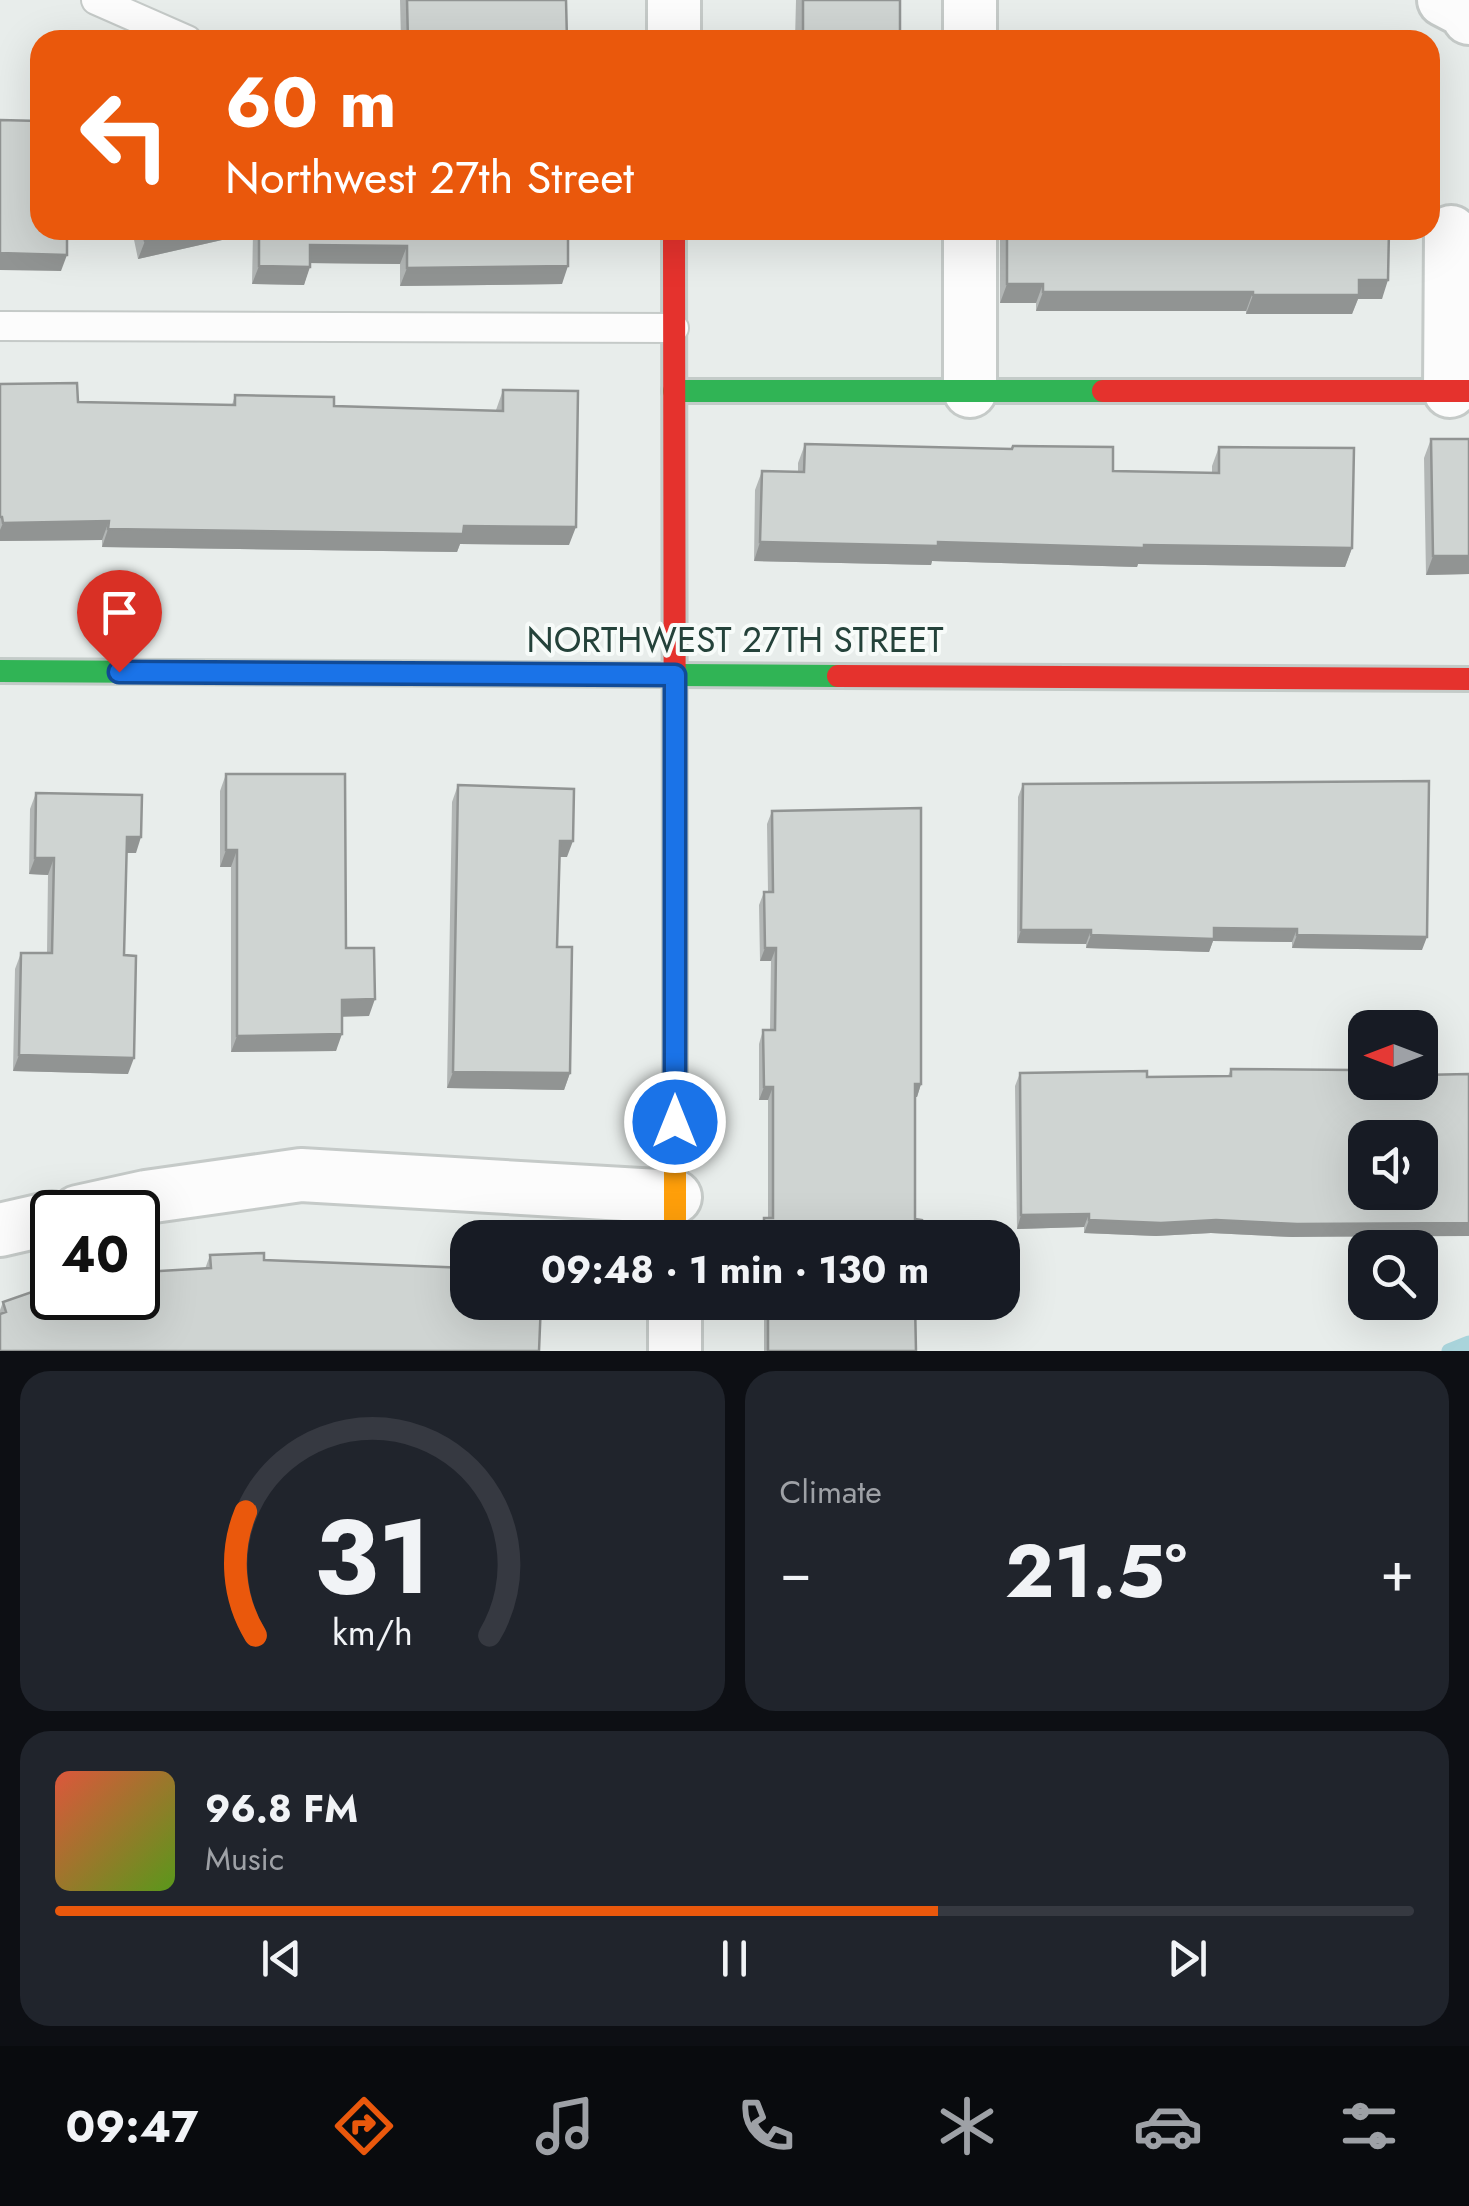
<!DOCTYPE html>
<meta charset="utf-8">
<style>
body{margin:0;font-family:Jost,sans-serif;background:#20242c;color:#f1f3f6;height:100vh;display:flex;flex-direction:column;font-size:38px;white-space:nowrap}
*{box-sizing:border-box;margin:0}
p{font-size:32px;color:#9ea1a6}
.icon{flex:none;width:55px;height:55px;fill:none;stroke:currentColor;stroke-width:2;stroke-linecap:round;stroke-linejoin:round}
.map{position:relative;height:1351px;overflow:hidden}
.drawer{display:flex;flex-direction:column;gap:20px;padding:20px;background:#0d0f14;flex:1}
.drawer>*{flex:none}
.top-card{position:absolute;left:30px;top:30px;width:1410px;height:210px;border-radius:30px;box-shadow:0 10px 40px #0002;background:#ea580c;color:#fff;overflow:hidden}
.needle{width:65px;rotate:270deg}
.fabs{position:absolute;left:1348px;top:1010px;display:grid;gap:20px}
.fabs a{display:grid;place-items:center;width:90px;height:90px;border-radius:20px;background:#171b24;box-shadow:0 10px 40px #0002;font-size:50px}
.speed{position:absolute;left:30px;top:1190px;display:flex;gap:20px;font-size:50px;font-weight:700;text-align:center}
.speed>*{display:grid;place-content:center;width:130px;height:130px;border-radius:50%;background:#171b24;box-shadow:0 10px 40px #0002;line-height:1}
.speed .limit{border:5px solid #111;border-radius:15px;background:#fff;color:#111}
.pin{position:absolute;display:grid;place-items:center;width:85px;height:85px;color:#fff;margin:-102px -42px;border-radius:50% 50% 50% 0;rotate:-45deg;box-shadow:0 0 10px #0007}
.pin .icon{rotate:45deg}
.me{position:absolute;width:110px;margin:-55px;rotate:0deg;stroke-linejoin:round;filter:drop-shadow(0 0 8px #0008)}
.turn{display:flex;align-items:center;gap:35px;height:210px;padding:0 30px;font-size:45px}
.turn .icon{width:130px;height:130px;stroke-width:2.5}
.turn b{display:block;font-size:70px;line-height:85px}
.big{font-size:75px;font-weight:700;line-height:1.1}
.drawer .tile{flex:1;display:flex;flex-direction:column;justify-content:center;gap:15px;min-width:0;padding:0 35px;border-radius:30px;background:#20242c}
.drawer .dial{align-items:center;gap:0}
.dial svg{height:260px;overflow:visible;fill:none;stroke:#363941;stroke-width:7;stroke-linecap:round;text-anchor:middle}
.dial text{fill:#f1f3f6;stroke:none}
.song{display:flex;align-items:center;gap:30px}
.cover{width:120px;height:120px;border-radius:15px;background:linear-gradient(135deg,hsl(10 70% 55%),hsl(90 70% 35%))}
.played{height:10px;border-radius:5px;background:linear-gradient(90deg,#ea580c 65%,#363941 65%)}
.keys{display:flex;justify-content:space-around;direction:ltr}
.heat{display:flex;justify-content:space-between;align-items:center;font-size:55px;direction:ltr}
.drawer .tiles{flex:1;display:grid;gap:20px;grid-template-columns:1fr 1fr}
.tile:last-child{grid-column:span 2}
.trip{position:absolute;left:450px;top:1220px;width:570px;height:100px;border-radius:30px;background:#171b24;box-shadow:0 10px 40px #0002;font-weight:700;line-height:100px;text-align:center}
.menu{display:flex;height:160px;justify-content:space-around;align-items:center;background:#090b0e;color:#9ea1a6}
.menu .icon{width:70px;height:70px}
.menu .current{color:#ea580c}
.menu b{font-size:45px;color:#f1f3f6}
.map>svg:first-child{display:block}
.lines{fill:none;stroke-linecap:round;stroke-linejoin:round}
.stream{stroke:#a9d4db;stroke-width:15}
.lane-casing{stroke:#c5cac8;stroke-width:32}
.street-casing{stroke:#c5cac8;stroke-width:58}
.fast-casing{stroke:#c3cbc8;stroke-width:28}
.slow-casing{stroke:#c3cbc8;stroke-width:28}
.jam-casing{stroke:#c3cbc8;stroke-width:28}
.lane{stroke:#fcfcfc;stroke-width:28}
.street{stroke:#fcfcfc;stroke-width:52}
.fast{stroke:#30b455;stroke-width:22}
.slow{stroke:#ff9f0a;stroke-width:22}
.jam{stroke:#e5322d;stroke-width:22}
.wall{fill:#b2b6b5}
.shaded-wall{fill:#919493}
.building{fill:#cfd4d2;stroke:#919493;stroke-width:2.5;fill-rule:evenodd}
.route-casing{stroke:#114b97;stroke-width:25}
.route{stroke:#1a73e8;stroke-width:18}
.labels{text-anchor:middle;stroke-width:8;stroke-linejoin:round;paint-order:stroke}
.street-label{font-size:35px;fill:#24423a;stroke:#f7fbf9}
</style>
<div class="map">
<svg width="1469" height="1351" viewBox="0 0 1469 1351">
<rect width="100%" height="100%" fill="#e8edeb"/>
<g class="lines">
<!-- stream -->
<path class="stream" d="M1449,1351L1469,1343"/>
<defs>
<path id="lane" d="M96,0L187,40
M0,326L674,328"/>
<path id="street" d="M674,0V40
M970,0V40
M1444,0L1469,13V18
M970,230V391
M1450,391L1451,232
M78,1212L146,1197L301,1175L675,1197
M0,1230L52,1218
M675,1302V1351"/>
<path id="fast" d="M674,391H1103
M0,671L838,676"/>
<path id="slow" d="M675,936V1238"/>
<path id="jam" d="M674,230L675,936
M1103,391H1469
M838,676L1469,679"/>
</defs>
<!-- lane casing -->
<use href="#lane" class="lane-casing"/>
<!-- street casing -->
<use href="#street" class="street-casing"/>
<!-- fast casing -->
<use href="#fast" class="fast-casing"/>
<!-- slow casing -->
<use href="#slow" class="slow-casing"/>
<!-- jam casing -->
<use href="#jam" class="jam-casing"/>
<!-- lane -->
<use href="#lane" class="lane"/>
<!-- street -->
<use href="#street" class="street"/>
<!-- fast -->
<use href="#fast" class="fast"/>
<!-- slow -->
<use href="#slow" class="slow"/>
<!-- jam -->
<use href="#jam" class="jam"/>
</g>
<!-- wall -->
<path class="wall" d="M400,0H566L567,40H401Z
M796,0H900V40H795Z
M132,230H568L562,284L400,286V264L310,263L304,285L252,284L253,233L138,259Z
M1000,230H1389L1382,299H1358L1352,314H1246V311H1036V303H1000Z
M0,384L78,402L232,405L235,395L334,406L496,410L503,390L569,545L460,544L457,552L102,547V540L0,541Z
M1431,439L1469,574L1426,575L1424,458Z
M805,444L1011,449L1013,446L1113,471L1212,473V466L1219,447L1352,548L1345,567L1138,564L1137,567L932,561L931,565L754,561L755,490L762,471H798V463Z
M226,774L346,948L369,1016H342L336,1051L231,1052V867H220V791Z
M1023,784L1422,950L1292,948V942L1213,941L1209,952L1086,948V944L1017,943L1018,797Z
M458,785L567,857H560L557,947L570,1073L564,1090L447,1088L452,802Z
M36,793L136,853H127L124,955L128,1074L13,1071L15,969L21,953H47L48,875L29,874L30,809Z
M772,811L921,1084L917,1097H915V1219L922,1238H759V1231L764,1218H768V1100H759V1044L763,1030H770L771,961H760L759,905L764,892H768L767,824Z
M1231,1069L1292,1237L1211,1233L1156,1236L1084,1233V1227L1017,1229L1015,1086L1020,1073L1147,1077L1228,1076Z
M210,1255L264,1260L0,1351V1310L3,1302L62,1299L205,1269Z
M764,1302H915L916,1351H764Z"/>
<!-- shaded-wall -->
<path class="shaded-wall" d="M193,230H254L253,233L138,259L145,241Z
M310,245L407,246L400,264L304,263Z
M0,253L67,255L61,271L0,270Z
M259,266L310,267L304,285L252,284Z
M568,266L562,284L400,286L407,268Z
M1359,280H1388L1382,299H1358L1352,314H1246L1253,295Z
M1007,284H1043L1036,303H1000Z
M1043,292H1253L1246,311H1036Z
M109,521L102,540L0,541V530L3,523Z
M464,526L576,527L569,545L460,544L457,552L102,547L108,529Z
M760,542H938L1352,548L1345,567L1138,564L1137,567L932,561L931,565L754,561Z
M1433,556H1469V574L1426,575Z
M127,837H141L136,853H121Z
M560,841H573L567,857H554Z
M226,850H237L231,867H220Z
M35,858H54L48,875L29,874Z
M1214,928L1297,929L1292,942L1213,941L1209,952L1086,948L1091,935Z
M1021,930H1091L1086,944L1017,943Z
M1297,935L1427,937L1422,950L1292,948Z
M765,948H776L771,961H760Z
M375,999L369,1016L336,1017L342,1000Z
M342,1034L336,1051L231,1052L237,1036Z
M19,1055L134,1058L128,1074L13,1071Z
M453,1072L570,1073L564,1090L447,1088Z
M915,1084H921L917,1097H910Z
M764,1087H773L768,1100H759Z
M1089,1214L1084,1227L1017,1229L1021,1215Z
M1089,1220L1469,1223V1236L1292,1237L1211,1233L1156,1236L1084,1233Z"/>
<!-- building -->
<path class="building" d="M407,0H566L567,40H408Z
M803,0H900V40H798V32H803Z
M0,120L40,121V230H67V255L0,253Z
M142,230H193L145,241Z
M259,230H568V266L407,268V246L310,245V267L259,266Z
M1007,230H1389L1388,280H1359V295H1253V292H1043V284H1007Z
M77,383L78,402L235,405V395L334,397V406L503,411V390L578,391L576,527L464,526L463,534L108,529L109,521L3,523L2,517H0V384Z
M1431,439H1469V556H1433Z
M805,444L1012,449L1013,446L1113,447V471L1219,473V447L1354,448L1352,548L1144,545V548L938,542V546L760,542L762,471L804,472Z
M226,774H345L346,948H374L375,999L342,1000V1034L237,1036V850H226Z
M1429,781L1427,937L1297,935V929L1214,928V939L1091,935V930H1021L1023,784Z
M458,785L574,789L573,841H560L557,947H572L570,1073L453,1072Z
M36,793L142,795L141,837H127L124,955L136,956L134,1058L19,1055L21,953H52L54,858H35Z
M921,808V1084H915V1219L922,1220V1238H764V1218H773V1087H764L763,1030H775L776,948H765L764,892H773L772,811Z
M1231,1069L1354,1070V1076L1365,1075V1082H1420V1075L1469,1074V1223L1297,1224L1216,1220L1161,1223L1089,1220V1214L1021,1215L1020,1073L1147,1071V1077L1231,1076ZM1365,1138H1420V1192H1365Z
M264,1253V1260L468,1268V1302H541L539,1351H0V1314L6,1312L3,1302L52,1285V1298H138V1274L143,1272L211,1268L210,1255Z
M768,1302H915L916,1351H768Z"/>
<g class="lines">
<defs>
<path id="route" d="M119,672L675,675V1122"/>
</defs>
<!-- route casing -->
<use href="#route" class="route-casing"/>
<!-- route -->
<use href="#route" class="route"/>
</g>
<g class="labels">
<!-- street labels -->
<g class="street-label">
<text x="735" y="652">NORTHWEST 27TH STREET</text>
</g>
</g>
</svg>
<div class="fabs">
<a><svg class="needle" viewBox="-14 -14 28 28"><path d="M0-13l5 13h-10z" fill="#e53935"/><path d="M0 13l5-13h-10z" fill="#9ea1a6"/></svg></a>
<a><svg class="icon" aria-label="sound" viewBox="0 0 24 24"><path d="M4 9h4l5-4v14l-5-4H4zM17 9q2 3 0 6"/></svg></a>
<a><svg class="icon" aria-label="search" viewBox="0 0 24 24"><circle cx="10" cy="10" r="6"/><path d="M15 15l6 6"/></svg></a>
</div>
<div class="speed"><div class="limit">40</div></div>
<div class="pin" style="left:119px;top:672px;background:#d93025"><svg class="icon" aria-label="arrive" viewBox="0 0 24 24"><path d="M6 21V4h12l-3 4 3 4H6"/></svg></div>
<svg class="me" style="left:675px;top:1122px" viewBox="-20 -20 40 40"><circle r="17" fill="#1a73e8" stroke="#fff" stroke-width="3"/><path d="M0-11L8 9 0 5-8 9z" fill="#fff"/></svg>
<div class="trip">09:48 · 1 min · 130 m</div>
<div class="top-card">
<div class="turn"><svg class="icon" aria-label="left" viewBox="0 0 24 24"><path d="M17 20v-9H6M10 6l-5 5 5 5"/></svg><div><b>60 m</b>Northwest 27th Street</div></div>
</div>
</div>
<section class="drawer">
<div class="tiles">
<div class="tile dial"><svg viewBox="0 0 100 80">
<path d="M14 69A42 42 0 1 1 86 69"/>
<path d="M14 69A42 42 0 0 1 11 31" stroke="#ea580c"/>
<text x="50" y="56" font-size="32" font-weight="700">31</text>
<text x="50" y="72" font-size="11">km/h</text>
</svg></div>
<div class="tile"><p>Climate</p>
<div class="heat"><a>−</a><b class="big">21.5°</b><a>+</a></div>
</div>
<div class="tile">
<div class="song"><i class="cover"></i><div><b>96.8 FM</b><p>Music</p></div></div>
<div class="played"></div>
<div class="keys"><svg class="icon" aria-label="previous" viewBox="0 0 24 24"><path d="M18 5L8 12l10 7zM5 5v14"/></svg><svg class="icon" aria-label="pause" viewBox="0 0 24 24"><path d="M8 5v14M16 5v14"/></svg><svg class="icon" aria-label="next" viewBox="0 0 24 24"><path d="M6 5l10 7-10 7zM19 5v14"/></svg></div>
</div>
</div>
</section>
<nav class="menu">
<b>09:47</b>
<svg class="icon current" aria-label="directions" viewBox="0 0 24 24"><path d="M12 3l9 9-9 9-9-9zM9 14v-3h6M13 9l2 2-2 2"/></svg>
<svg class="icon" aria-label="music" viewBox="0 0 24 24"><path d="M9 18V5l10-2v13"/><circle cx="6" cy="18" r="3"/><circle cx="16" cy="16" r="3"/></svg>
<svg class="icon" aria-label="phone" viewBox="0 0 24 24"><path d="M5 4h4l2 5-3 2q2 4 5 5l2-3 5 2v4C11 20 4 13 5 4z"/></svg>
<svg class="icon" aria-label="climate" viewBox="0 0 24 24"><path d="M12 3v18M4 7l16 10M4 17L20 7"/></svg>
<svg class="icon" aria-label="car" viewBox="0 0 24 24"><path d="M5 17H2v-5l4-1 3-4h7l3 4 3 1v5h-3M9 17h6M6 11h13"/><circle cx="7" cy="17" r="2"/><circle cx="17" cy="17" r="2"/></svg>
<svg class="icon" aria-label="filters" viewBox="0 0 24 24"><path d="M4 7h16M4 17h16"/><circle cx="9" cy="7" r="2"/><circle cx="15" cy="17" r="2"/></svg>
</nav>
